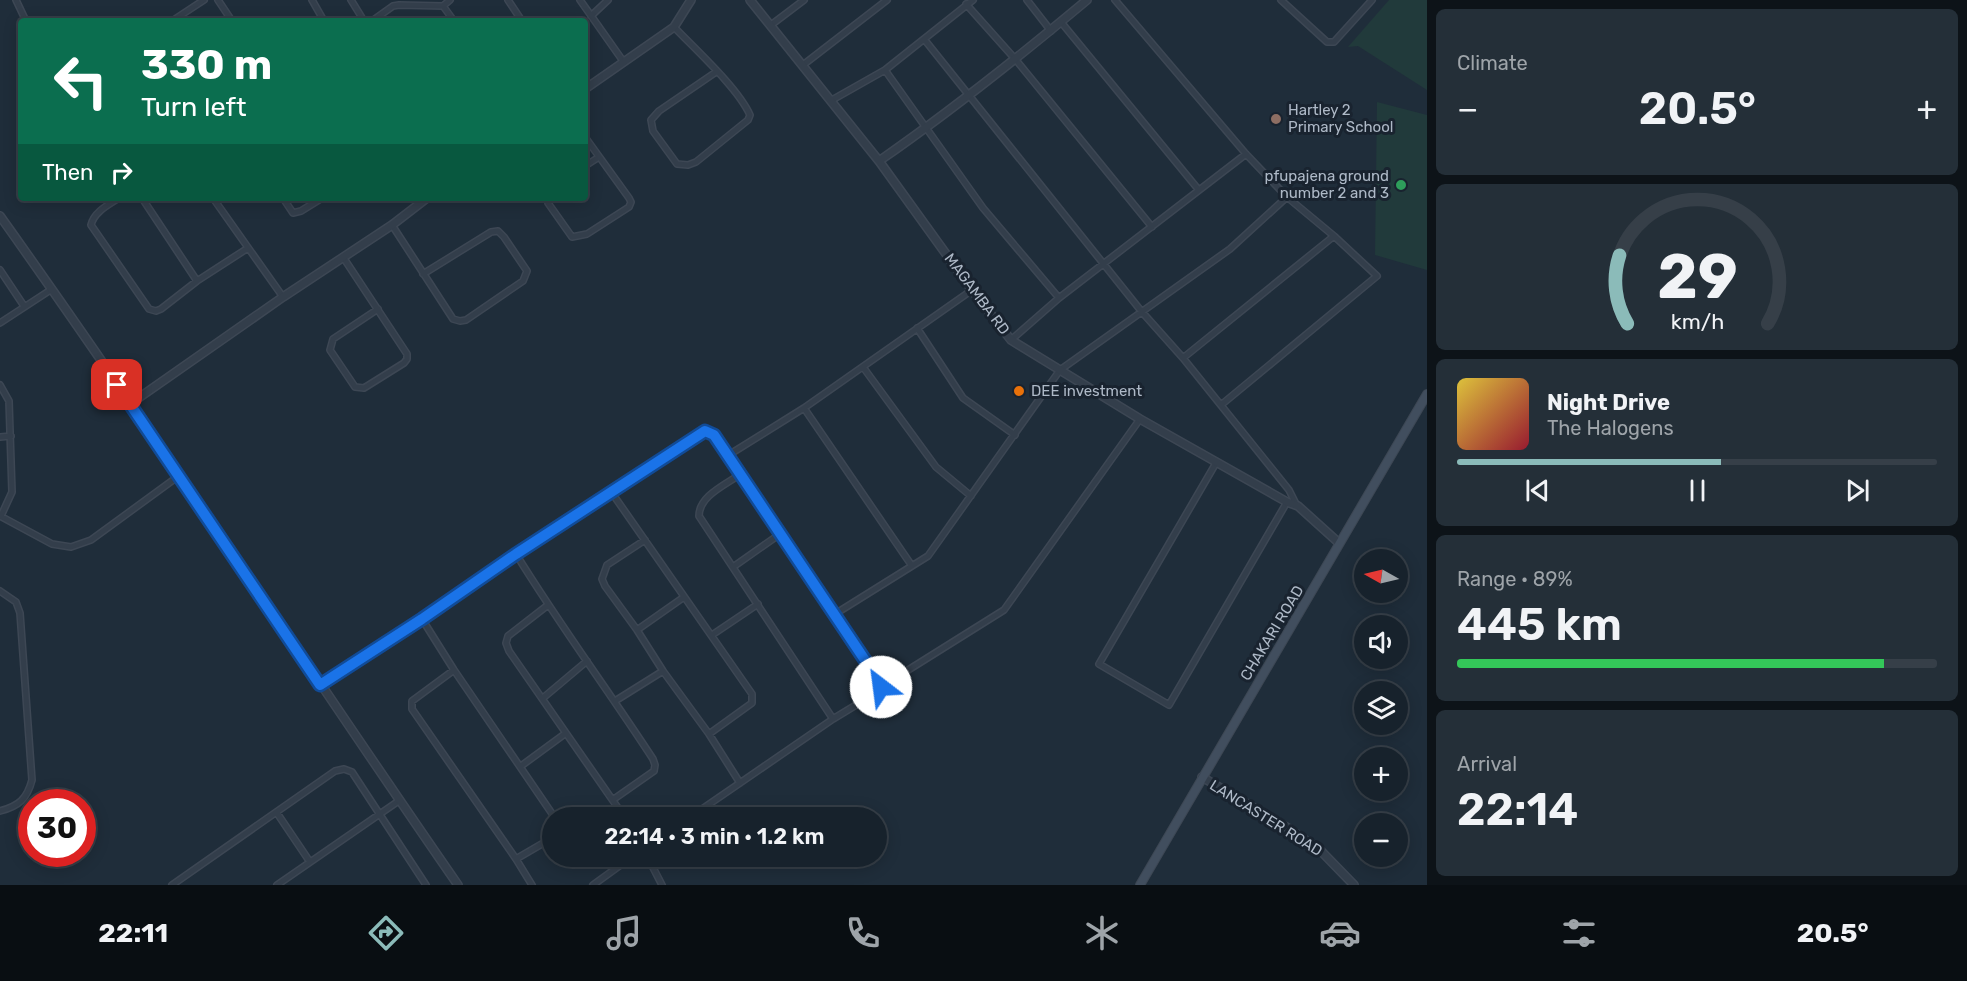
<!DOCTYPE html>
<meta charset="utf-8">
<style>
body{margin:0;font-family:Rubik,sans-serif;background:#242f38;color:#f1f3f6;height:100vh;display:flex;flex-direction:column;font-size:22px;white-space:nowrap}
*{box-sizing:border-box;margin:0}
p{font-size:20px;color:#9ea4a9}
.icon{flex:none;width:33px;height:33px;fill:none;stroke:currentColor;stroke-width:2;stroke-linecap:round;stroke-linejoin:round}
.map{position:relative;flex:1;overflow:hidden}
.drawer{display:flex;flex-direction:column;gap:9px;padding:9px;background:#0d1318;width:540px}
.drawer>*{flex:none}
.guide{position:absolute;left:18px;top:18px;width:570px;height:183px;border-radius:6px;box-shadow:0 3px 15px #0003,0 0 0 2px #363f48;background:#0b6e4f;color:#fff;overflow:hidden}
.needle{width:39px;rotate:278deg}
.buttons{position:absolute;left:1354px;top:549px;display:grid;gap:12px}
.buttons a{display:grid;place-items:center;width:54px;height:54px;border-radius:50%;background:#17222c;box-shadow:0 3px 15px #0003,0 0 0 2px #363f48;font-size:30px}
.speed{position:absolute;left:18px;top:789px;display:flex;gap:12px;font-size:30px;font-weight:700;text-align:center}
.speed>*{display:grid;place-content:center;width:78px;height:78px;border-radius:50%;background:#17222c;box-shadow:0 3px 15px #0003,0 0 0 2px #363f48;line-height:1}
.speed .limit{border:9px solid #d22;background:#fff;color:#111}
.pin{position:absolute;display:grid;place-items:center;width:51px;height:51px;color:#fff;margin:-26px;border-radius:12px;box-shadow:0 3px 9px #0006}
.me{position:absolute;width:66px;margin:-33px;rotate:330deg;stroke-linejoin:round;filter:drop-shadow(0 0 4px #0008)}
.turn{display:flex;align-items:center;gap:21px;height:126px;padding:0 24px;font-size:27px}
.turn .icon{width:78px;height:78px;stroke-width:2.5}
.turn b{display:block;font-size:42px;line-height:51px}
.then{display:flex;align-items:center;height:57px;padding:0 24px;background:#0003;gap:12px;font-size:22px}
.big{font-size:45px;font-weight:600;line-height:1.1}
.drawer .card{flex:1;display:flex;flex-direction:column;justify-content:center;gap:9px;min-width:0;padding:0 21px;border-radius:9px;background:#242f38}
.drawer .dial{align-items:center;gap:0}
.dial svg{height:156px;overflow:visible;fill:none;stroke:#363f48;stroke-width:7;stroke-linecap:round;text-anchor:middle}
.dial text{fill:#f1f3f6;stroke:none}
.song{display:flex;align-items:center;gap:18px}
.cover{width:72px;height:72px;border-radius:9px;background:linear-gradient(135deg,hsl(50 70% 55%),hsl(350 70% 35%))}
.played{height:6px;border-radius:3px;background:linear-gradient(90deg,#8bbbb9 55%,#363f48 55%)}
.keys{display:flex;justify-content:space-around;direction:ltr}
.heat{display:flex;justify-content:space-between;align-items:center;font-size:33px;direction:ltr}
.charge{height:9px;border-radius:4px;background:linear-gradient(90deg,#34c759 89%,#363f48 0)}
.trip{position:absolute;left:542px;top:807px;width:345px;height:60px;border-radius:30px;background:#17222c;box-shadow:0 3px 15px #0003,0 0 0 2px #363f48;font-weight:600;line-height:60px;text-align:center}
.tabs{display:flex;height:96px;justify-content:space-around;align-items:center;background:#090e12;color:#9ea4a9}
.tabs .icon{width:42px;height:42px}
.tabs .selected{color:#8bbbb9}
.tabs b{font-size:27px;color:#f1f3f6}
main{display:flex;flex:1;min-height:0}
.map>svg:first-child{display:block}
.green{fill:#213a3b}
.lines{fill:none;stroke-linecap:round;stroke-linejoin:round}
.minor-casing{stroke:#3d4754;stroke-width:8}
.tertiary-casing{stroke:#3d4754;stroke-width:10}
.secondary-casing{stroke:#3d4754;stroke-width:10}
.minor{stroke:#333e4b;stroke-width:5}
.tertiary{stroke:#333e4b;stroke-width:7}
.secondary{stroke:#414e5e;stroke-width:8}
.route-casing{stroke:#114b97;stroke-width:15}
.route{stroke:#1a73e8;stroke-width:10}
.education-dot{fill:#8d6e63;stroke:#19232f;stroke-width:2}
.leisure-dot{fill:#2e9e5b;stroke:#19232f;stroke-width:2}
.food-dot{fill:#e8710a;stroke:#19232f;stroke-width:2}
.labels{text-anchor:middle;stroke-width:6;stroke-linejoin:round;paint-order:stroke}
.poi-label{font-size:15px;fill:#aeb9c7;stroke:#19232f;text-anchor:start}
.street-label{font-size:15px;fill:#aeb9c7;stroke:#19232f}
</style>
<main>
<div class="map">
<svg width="1427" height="885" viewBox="0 0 1427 885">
<rect width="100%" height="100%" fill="#1f2d3a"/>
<!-- green -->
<path class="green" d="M1389,0H1427V90L1358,46L1348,47Z
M1377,102L1427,115V270L1375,255Z"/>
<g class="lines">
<defs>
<path id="minor" d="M16,0L26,21
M218,0L232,21
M312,0L324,21
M351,0L364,21
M508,0L522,21
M580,0L623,61
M1027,0L1051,31
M1115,0L1246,154L1287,197L1334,236L1377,276L1221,405
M1281,0L1327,42H1334L1372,0
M966,4L1016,60L1152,227
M443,6L454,21
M591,16L608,0
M172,21L204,0
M372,21L393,6L399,5L443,6L450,0
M1061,22L1198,189
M771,25L804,0
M674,27C696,50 738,88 750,115L748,120L696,162L688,165L677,164L653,131L651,120L659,111L716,72
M924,39L1142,312L1183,358L1289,490L1297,506
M803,65L887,0
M885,70L983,208L1059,298
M832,100L885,70L973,0
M585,166L599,157
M119,198C108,205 94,212 91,225L149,309L156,311L161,309L197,281L248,248
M142,198L197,281
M213,198L283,297
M283,198L293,213L301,211L322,198
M548,198V203L572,237L587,234L629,207L631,202L629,198L585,137
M392,225L453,319L460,321L466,320L523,281L527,271L504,237L498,231L491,232L423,274
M343,257L407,354V359L404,363L364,388L355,387L330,350L333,339L378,309
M0,270L24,306
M0,323L52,289
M917,328L963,398L1015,435
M1011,340L1059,298L1246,154
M1183,358L1334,236
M863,367L936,467L971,496
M0,385L9,401L12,492L1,516
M804,408L912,566
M0,437L11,436
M727,456L804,408L972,290
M1216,463L1099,664L1169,705L1287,502
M739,475C725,485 699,496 699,516L833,719
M612,493L752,694V703L709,734
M0,516L52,544L71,547L91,540L180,475
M645,540L607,565L602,579L605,586L637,630L663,671L709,734L740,783
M516,554C559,624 608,690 653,759L655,765L654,771L614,799
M733,567L780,534
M0,591L16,602L20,613L32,780C27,799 19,806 0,811
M548,605L508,636L506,643L509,651L625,818
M835,614L928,556L1060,370L1230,249L1287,197
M422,619L454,670L555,818
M637,630L684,597
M712,635L758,604
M454,670L412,701V709L516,859L532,885
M320,685L422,619L516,554L705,431L714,435L880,681L881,687
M543,698L587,661
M615,701L663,671
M521,766L566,733
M277,813L310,862
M689,818L833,719L879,691L881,687L1004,610L1140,419
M647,856L662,885
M516,859L552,838
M172,885L335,771L344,769L352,772L426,885
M277,885L400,800
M593,885L633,856"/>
<path id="tertiary" d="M750,0L879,161L972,290L1011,340L1140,419L1287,502L1298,506L1339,543
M585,89L674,27L691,0
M879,161C951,111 1020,56 1087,0
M0,216C157,436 304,663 458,885
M130,404L283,297L392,225L427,198
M1202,777L1288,828L1320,850L1354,885"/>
<path id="secondary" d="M1140,885L1427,394"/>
</defs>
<!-- minor casing -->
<use href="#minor" class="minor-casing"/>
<!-- tertiary casing -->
<use href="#tertiary" class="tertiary-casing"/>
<!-- secondary casing -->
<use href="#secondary" class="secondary-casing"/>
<!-- minor -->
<use href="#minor" class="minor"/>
<!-- tertiary -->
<use href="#tertiary" class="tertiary"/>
<!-- secondary -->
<use href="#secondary" class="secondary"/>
</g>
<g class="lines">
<defs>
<path id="route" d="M117,385L320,685L422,619L516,554L705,431L714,435L879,681L881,687"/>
</defs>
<!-- route casing -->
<use href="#route" class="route-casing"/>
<!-- route -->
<use href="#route" class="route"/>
</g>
<!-- markers -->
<circle class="education-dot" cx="1276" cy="119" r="6"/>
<circle class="leisure-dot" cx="1401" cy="185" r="6"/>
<circle class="food-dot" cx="1019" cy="391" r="6"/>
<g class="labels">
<!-- poi labels -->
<g class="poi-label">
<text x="1288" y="115">Hartley 2<tspan x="1288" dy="17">Primary School</tspan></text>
<text x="1389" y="181" text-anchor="end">pfupajena ground<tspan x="1389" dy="17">number 2 and 3</tspan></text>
<text x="1031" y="396">DEE investment</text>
</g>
<!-- street labels -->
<g class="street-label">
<text transform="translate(977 294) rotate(53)" y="5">MAGAMBA RD</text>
<text transform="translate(1272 633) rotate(-59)" y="5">CHAKARI ROAD</text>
<text transform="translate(1266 818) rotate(32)" y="5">LANCASTER ROAD</text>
</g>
</g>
</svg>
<div class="buttons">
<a><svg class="needle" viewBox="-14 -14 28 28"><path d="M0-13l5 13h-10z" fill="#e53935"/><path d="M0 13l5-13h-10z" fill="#9ea4a9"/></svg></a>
<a><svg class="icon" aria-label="sound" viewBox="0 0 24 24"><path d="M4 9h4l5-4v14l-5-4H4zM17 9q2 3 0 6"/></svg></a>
<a><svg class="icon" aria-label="layers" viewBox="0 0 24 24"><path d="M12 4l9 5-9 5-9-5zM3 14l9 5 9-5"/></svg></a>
<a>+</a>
<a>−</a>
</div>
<div class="speed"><div class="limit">30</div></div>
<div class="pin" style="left:117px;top:385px;background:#d93025"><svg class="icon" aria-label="arrive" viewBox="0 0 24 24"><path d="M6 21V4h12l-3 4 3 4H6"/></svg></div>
<svg class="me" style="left:881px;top:687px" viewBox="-20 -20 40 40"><circle r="19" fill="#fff"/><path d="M0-13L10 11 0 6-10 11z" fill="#1a73e8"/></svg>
<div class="trip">22:14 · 3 min · 1.2 km</div>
<div class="guide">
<div class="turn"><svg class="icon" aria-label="left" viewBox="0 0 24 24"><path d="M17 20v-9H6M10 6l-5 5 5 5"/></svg><div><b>330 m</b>Turn left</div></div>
<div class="then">Then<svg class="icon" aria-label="right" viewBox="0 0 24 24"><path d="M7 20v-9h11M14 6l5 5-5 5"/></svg></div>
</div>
</div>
<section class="drawer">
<div class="card"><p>Climate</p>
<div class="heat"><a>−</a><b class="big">20.5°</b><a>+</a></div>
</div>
<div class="card dial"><svg viewBox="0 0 100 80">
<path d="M14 69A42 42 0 1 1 86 69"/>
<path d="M14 69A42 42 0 0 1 10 34" stroke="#8bbbb9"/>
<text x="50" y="56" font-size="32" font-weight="700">29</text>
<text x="50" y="72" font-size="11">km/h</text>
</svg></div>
<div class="card">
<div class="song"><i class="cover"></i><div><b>Night Drive</b><p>The Halogens</p></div></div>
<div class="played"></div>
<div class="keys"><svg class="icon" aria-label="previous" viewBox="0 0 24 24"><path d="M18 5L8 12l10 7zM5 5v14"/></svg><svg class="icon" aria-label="pause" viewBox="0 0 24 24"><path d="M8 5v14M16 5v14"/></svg><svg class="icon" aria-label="next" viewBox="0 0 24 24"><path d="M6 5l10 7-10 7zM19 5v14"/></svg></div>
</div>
<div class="card"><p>Range · 89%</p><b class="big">445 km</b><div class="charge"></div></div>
<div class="card"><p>Arrival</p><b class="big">22:14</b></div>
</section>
</main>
<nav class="tabs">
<b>22:11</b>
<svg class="icon selected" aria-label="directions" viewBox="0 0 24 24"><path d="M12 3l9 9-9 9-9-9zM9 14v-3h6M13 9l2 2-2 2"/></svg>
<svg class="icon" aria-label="music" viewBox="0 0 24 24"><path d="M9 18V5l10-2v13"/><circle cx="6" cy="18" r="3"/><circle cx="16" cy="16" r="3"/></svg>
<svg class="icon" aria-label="phone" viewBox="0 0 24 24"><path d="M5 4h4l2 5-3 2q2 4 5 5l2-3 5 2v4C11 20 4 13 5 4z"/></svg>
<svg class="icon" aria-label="climate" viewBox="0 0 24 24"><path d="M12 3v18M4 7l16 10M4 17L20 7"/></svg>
<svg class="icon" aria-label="car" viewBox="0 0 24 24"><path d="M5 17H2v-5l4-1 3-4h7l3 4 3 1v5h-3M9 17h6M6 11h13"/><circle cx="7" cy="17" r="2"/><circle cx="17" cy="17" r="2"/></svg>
<svg class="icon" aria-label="filters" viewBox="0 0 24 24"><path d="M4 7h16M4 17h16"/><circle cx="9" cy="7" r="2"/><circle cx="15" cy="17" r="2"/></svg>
<b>20.5°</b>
</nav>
